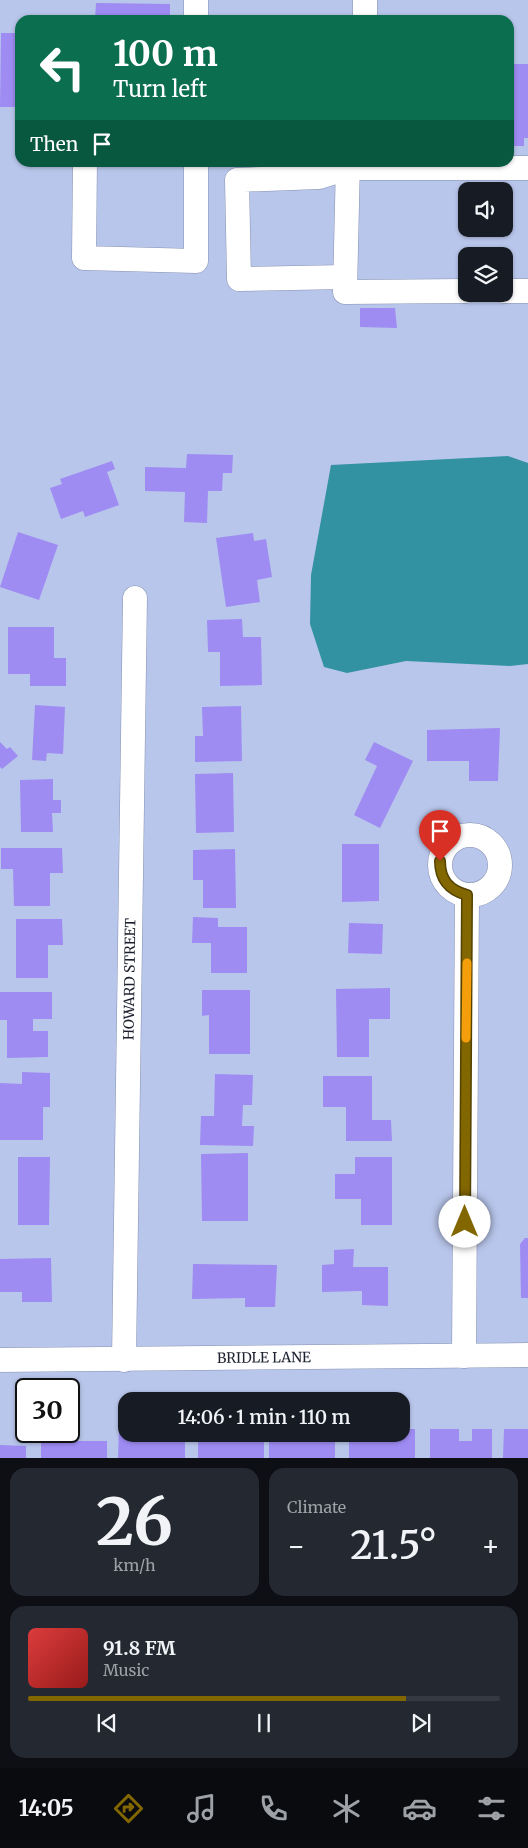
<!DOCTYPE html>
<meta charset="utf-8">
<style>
body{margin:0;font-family:Merriweather,serif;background:#242831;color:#f1f3f6;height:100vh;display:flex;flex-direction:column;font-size:19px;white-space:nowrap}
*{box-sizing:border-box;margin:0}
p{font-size:16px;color:#9ea1a6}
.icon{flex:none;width:28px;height:28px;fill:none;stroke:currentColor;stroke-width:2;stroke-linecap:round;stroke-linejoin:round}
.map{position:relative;height:1458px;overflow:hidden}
.drawer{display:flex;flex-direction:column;gap:10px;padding:10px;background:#0d0f14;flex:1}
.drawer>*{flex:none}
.guide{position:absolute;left:15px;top:15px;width:499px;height:152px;border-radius:15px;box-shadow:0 1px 4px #0004;background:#0b6e4f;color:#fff;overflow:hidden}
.fabs{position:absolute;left:458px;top:182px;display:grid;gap:10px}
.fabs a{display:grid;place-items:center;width:55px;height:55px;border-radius:10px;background:#171b24;box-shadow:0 1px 4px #0004;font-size:25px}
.speed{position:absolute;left:15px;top:1378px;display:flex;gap:10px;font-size:25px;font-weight:700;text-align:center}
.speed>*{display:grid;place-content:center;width:65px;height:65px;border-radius:50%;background:#171b24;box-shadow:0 1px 4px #0004;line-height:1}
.speed .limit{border:2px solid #111;border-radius:8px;background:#fff;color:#111}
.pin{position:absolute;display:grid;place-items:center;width:42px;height:42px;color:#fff;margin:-51px -21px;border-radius:50% 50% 50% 0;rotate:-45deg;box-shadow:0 0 5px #0007}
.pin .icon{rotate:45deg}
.me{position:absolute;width:55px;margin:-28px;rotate:0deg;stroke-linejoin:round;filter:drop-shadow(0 0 4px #0008)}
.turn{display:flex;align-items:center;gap:18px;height:105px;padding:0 15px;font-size:22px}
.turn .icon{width:65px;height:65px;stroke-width:2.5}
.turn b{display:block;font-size:35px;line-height:42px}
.then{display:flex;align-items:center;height:48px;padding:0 15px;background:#0003;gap:10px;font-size:19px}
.big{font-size:38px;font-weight:600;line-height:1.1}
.drawer .card{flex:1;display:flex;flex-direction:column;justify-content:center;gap:8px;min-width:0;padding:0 18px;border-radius:15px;background:#242831}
.drawer .dial{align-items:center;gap:0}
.dial b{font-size:65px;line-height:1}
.song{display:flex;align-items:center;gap:15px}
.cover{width:60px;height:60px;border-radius:8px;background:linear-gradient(135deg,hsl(0 70% 55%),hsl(0 70% 35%))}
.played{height:5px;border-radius:2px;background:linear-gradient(90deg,#826600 80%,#363941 80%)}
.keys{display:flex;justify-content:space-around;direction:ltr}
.heat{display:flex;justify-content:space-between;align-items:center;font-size:28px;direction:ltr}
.drawer .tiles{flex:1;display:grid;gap:10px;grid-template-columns:1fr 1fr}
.card:last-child{grid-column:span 2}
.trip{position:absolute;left:118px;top:1392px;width:292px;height:50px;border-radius:15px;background:#171b24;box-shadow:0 1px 4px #0004;font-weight:600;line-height:50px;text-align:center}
.dock{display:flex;height:80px;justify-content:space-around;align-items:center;background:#090b0e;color:#9ea1a6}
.dock .icon{width:35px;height:35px}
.dock .selected{color:#826600}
.dock b{font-size:22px;color:#f1f3f6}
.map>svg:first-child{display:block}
.water{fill:#3392a2}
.building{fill:#9e8cf3}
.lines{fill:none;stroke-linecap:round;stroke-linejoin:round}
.minor-casing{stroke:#8591b3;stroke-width:25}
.minor{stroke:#fff;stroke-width:24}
.route-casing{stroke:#544200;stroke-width:12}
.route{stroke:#826600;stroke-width:9}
.slow{stroke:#f59e0b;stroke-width:9}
.labels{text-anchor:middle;stroke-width:4;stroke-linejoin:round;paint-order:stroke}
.street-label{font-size:14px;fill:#1d212f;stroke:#e0e7fa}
</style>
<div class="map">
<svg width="528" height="1458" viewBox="0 0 528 1458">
<rect width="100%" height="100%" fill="#b9c6eb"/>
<!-- water -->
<path class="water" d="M508,456L528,463V664L510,666L406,661L347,673L324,667L310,624L311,575L331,465Z"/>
<!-- building -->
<path class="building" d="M96,3L170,4V20H95Z
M1,33H20V107H0Z
M509,64H528V138H524V146H509Z
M360,308H395L397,328L360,327Z
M187,454L233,455L232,473H223L222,491H208L207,523L184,522L185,492L145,491V467L186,468Z
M112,461L115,469L107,472L119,505L85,517L83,511L61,519L50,488L62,484L60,479Z
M18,532L58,545L39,600L0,587Z
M253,533L254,541L266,539L272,577L257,580L260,602L226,607L216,538Z
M242,619L243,637H261L262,685L220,686V652H208L207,620Z
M8,627H54V658H66V686H30V674H8Z
M35,705L65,707L63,754L47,753L46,761L32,760Z
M241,706L242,761L195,762V736H203L202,707Z
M500,728L498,781H469V761H427V730Z
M0,742L7,749L10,747L18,756L2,769L0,767Z
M374,742L413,761L380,828L354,815L377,766L365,760Z
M233,773L234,832L196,833L195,774Z
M53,779V800H61V813H52L53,832H21L20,780Z
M342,844H379V901L342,902Z
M1,848H62L63,873H50V906H14L13,869H1Z
M235,849L236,908H203V880H193V850Z
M193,917L218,918V927H247V973H211V943H192Z
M16,919H62L63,945H48V978H16Z
M349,923L383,924L382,954L348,953Z
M390,988V1019H369V1057H337L336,989Z
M202,990H250V1054H209V1015L202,1016Z
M0,992H52V1019H33V1031H48V1057L7,1058V1020H0Z
M22,1072L50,1073V1107H43V1140H0V1083L22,1084Z
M215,1074L253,1075L252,1105H243L242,1126H254L253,1146L200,1145L201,1116H214Z
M323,1076H372V1120H391L392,1141H346V1107H323Z
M248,1153V1221H202L201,1154Z
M18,1157H50L49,1225H18Z
M355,1157H392V1225H361V1199H335V1174H355Z
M525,1238H528V1298H521L520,1244Z
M354,1249L353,1267H388V1306L362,1305V1291L322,1292V1265L334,1264V1250Z
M51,1258L52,1302H22V1292H0V1259Z
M193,1264L277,1265L275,1307H245V1298L192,1299Z
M119,1429H126V1434H185V1458H118Z
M401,1429H415V1458H349V1434H401Z
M430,1429H459V1441H472V1429H492V1458H430Z
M504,1429H528V1458H503Z
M269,1434H335V1458H269Z
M41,1441H107V1458H41Z
M198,1441H264V1458H198Z
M0,1445L26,1446V1458H0Z"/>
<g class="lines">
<defs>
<g id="minor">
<path d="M196,20V0"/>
<path d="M365,20V0"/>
<path d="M85,162L84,258L196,261V162"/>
<path d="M348,162L345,292L466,291"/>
<path d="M345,277L239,279L237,180L319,177L348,168H528"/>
<path d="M504,291H528"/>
<circle cx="470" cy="865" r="30"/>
<path d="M464,1356L467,895"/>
<path id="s1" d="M0,1360L528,1355"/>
<path id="s2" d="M124,1360L135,598"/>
</g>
</defs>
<!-- minor casing -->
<use href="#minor" class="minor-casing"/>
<!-- minor -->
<use href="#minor" class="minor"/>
</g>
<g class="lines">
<defs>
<path id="route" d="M440,861C440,880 449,890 467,895L465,1222"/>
</defs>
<!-- route casing -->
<use href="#route" class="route-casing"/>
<!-- route -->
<use href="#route" class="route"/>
<!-- slow -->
<path class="slow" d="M466,1038L467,963"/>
</g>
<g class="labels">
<!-- street labels -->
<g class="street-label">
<text dy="5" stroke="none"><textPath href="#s2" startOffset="381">HOWARD STREET</textPath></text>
<text dy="5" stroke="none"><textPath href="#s1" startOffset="264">BRIDLE LANE</textPath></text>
</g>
</g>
</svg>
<div class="fabs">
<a><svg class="icon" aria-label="sound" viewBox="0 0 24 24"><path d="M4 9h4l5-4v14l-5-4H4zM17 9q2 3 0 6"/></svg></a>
<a><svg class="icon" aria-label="layers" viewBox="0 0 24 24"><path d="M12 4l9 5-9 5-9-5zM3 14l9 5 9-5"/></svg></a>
</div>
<div class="speed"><div class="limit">30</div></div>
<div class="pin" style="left:440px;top:861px;background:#d93025"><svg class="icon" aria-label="arrive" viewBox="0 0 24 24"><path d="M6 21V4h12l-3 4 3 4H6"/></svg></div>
<svg class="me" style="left:465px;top:1222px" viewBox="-20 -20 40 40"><circle r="19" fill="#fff"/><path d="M0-13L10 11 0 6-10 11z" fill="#826600"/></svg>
<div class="trip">14:06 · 1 min · 110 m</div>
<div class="guide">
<div class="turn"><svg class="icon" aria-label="left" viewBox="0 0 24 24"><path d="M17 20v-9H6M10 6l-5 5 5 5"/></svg><div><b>100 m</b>Turn left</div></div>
<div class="then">Then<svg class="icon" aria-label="arrive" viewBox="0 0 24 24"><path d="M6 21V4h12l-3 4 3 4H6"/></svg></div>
</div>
</div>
<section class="drawer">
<div class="tiles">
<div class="card dial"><b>26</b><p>km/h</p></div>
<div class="card"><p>Climate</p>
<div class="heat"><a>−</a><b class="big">21.5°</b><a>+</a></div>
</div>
<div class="card">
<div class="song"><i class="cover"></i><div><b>91.8 FM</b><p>Music</p></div></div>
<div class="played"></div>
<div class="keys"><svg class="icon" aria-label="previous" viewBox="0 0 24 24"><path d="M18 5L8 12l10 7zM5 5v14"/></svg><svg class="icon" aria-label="pause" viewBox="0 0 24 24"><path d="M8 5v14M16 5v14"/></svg><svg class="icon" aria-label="next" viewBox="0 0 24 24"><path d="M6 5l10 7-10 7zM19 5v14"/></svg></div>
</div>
</div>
</section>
<nav class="dock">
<b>14:05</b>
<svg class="icon selected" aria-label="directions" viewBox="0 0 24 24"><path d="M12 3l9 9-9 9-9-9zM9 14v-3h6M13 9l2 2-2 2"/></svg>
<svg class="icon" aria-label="music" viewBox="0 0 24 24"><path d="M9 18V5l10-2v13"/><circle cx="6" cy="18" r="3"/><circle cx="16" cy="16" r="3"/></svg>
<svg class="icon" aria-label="phone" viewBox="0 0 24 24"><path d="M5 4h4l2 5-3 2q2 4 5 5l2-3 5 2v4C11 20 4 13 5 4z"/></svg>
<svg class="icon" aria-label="climate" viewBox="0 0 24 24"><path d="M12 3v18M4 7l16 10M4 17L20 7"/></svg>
<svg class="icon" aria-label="car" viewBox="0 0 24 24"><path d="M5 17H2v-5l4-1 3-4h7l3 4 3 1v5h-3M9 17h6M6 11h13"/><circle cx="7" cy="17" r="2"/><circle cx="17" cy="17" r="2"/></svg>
<svg class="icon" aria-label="filters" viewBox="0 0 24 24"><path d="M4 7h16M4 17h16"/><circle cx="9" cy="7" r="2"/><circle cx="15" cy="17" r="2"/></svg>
</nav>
